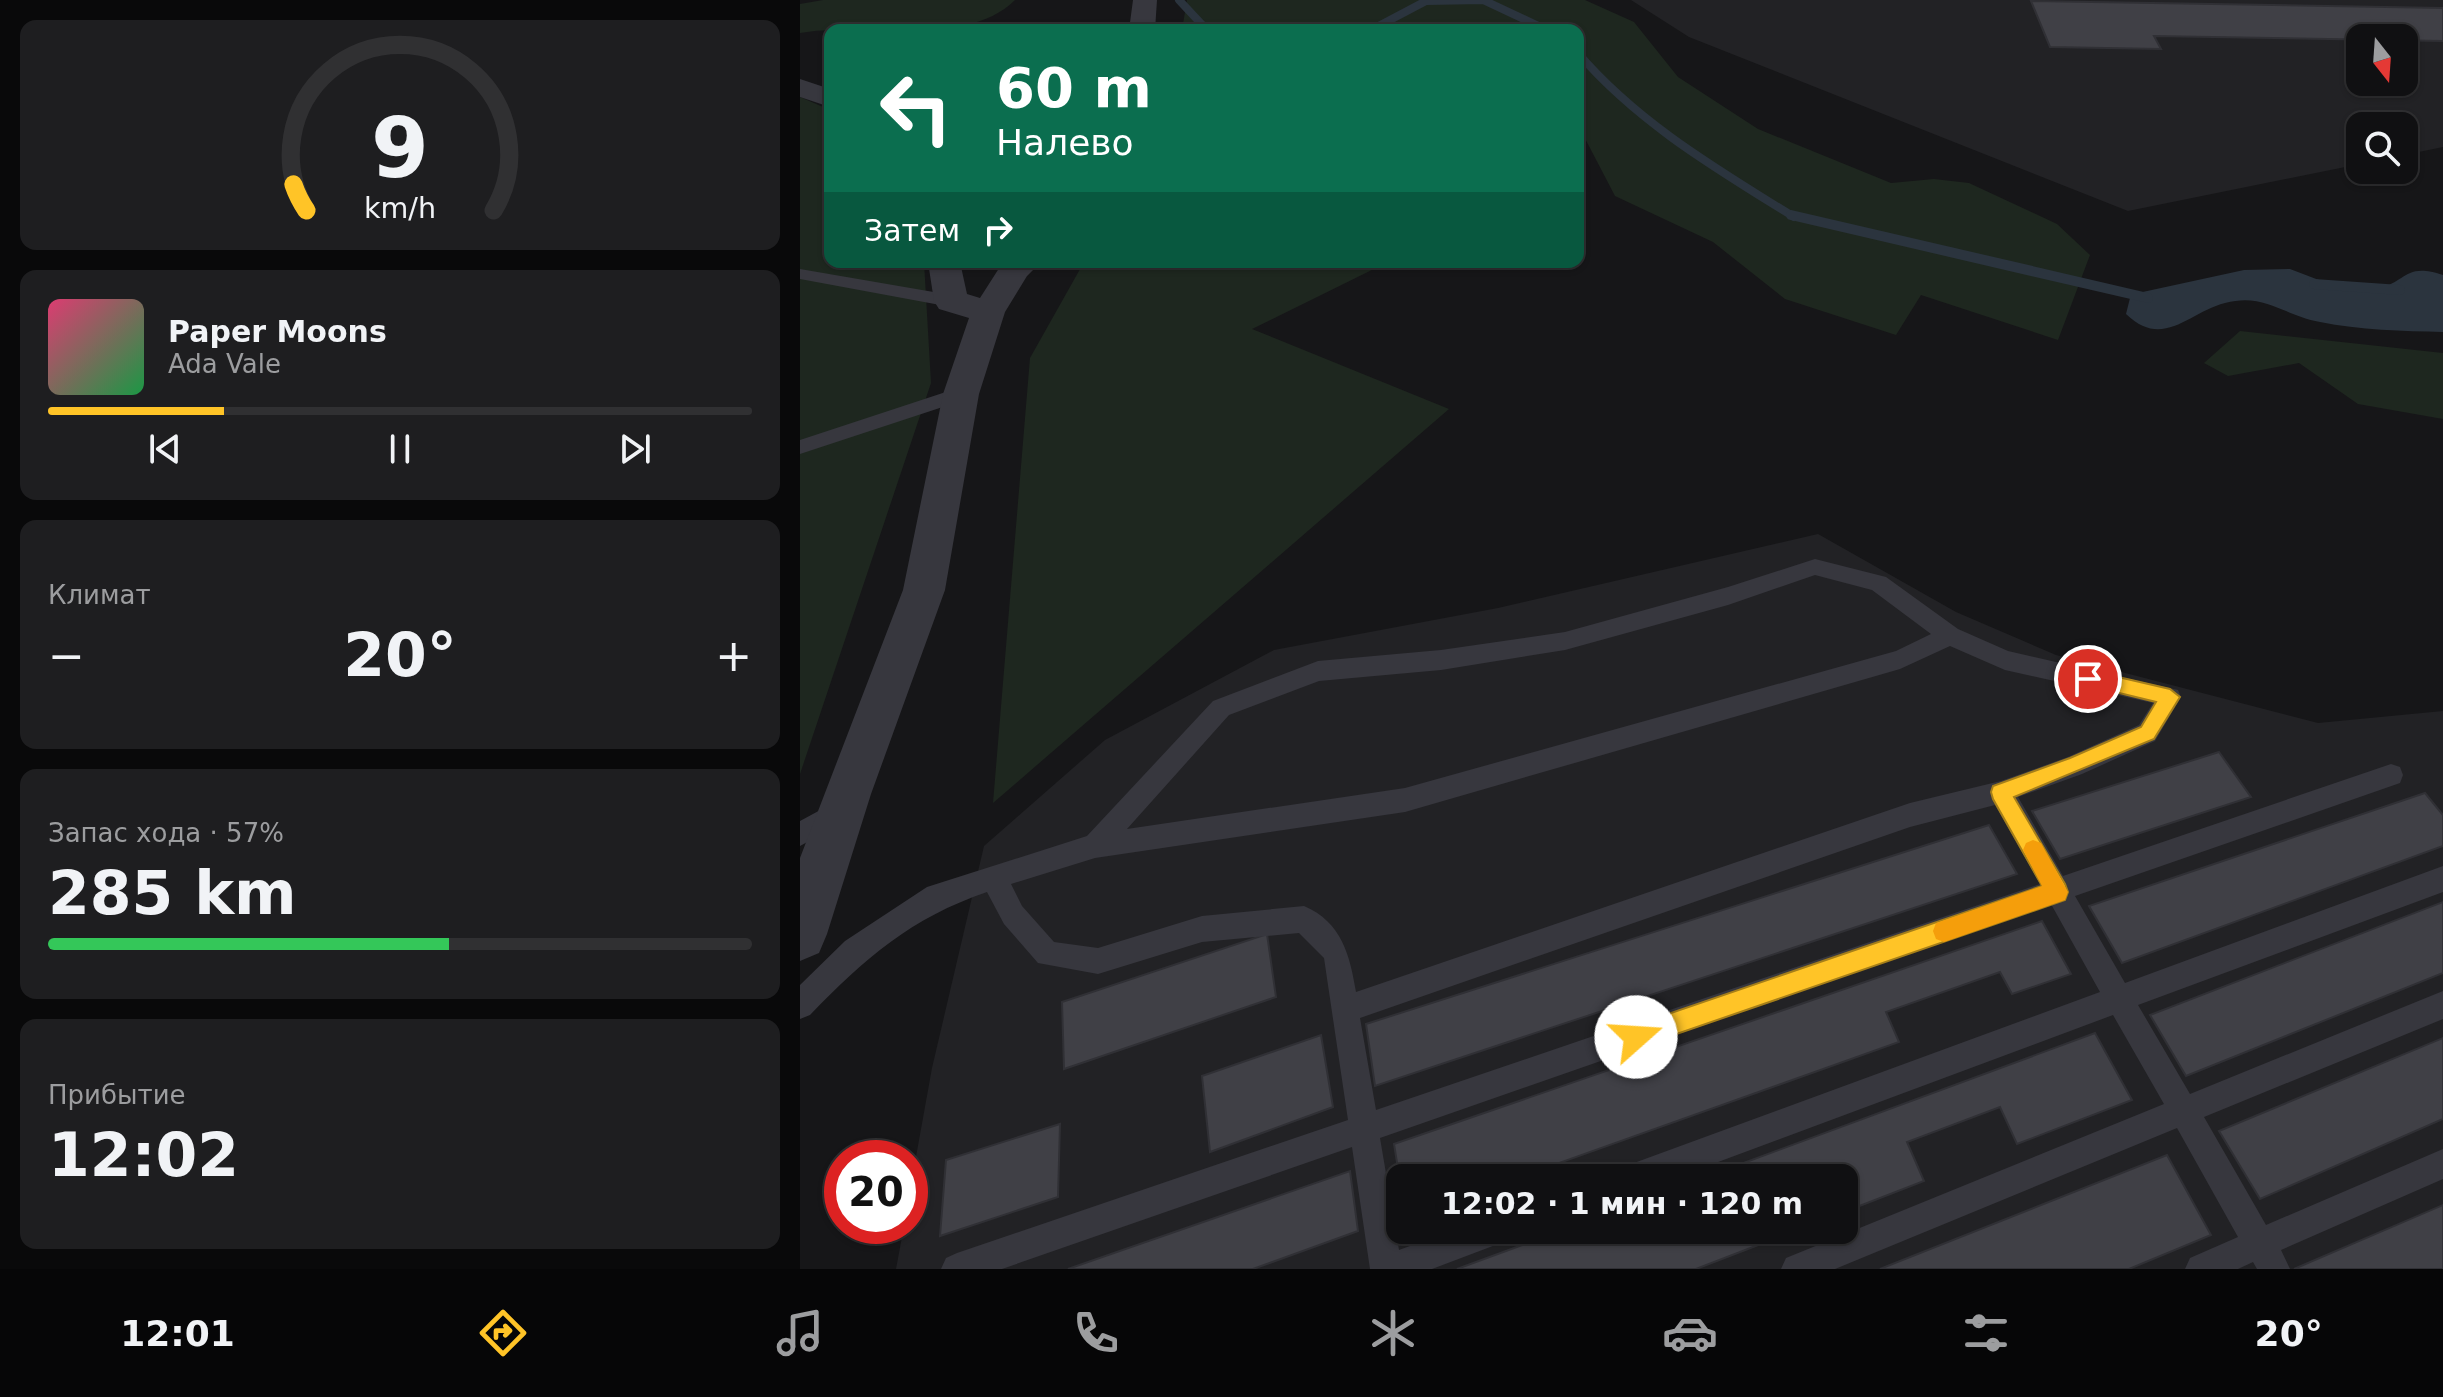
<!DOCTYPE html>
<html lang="ru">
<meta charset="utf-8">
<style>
body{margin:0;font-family:"DejaVu Sans",sans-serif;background:#1e1e20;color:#f1f3f6;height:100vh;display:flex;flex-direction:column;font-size:30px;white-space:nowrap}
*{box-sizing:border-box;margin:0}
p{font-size:26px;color:#9c9d9f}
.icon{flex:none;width:44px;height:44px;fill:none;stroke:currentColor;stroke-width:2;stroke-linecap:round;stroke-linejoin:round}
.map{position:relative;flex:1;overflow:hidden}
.side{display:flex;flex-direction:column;gap:20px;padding:20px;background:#09090a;width:800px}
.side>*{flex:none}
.guide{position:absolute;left:24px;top:24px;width:760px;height:244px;border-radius:16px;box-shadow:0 2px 6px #0004,0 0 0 2px #303032;background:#0b6e4f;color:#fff;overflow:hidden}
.needle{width:52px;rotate:163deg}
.controls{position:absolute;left:1546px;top:24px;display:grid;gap:16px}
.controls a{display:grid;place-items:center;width:72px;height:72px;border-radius:16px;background:#101012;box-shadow:0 2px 6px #0004,0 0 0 2px #303032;font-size:40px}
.speed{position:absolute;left:24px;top:1140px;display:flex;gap:16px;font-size:40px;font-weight:700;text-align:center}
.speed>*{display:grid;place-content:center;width:104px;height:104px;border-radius:50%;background:#101012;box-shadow:0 2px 6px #0004,0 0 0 2px #303032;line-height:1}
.speed .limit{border:12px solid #d22;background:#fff;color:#111}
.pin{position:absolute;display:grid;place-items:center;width:68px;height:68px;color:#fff;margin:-34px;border:4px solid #fff;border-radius:50%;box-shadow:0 2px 8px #0007}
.me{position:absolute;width:88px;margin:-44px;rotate:71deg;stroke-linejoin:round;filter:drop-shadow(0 0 6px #0008)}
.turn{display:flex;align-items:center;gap:28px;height:168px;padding:0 40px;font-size:36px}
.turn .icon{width:104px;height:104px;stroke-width:2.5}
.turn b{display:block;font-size:56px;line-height:68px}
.then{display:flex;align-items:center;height:76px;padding:0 40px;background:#0003;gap:16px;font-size:30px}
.big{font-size:60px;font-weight:700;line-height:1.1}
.side .card{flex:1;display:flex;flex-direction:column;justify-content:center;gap:12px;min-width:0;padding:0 28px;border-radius:16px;background:#1e1e20}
.side .dial{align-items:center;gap:0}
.dial svg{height:208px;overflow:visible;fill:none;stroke:#303032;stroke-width:7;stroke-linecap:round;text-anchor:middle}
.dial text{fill:#f1f3f6;stroke:none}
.song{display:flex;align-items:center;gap:24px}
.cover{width:96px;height:96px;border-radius:12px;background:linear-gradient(135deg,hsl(340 70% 55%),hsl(140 70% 35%))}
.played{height:8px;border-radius:4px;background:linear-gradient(90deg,#ffc427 25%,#303032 25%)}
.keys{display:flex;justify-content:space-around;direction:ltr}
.heat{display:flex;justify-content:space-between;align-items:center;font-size:44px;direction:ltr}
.charge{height:12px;border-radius:6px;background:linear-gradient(90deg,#34c759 57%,#303032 0)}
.trip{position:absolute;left:586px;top:1164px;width:472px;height:80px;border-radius:16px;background:#101012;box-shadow:0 2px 6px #0004,0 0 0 2px #303032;font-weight:700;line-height:80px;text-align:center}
.tabs{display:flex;height:128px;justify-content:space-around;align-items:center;background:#060607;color:#9c9d9f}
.tabs .icon{width:56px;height:56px}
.tabs .on{color:#ffc427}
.tabs b{font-size:36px;color:#f1f3f6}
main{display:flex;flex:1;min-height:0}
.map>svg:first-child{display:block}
.built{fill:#222225;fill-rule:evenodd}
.green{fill:#1e271f}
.water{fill:#2b343e}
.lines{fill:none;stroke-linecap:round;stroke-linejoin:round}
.stream-far1{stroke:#2b343e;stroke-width:8}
.stream{stroke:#2b343e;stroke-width:10}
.building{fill:#404046;stroke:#303035;stroke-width:2}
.service{fill:#37373e;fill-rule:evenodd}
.minor{fill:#37373e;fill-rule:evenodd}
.route{fill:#ffc427;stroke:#a67f19;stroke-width:2}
.slow{fill:#f59e0b}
</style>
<main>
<section class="side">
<div class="card dial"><svg viewBox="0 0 100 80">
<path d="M14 69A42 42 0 1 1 86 69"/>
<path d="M14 69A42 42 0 0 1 9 59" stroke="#ffc427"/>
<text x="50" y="56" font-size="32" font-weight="700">9</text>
<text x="50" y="72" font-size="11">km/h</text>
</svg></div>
<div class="card">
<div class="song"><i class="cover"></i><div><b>Paper Moons</b><p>Ada Vale</p></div></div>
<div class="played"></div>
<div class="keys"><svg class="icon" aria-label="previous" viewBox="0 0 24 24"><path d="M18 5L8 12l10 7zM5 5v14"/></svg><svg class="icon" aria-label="pause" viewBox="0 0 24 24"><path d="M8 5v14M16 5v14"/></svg><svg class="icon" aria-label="next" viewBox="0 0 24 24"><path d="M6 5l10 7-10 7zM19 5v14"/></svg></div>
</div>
<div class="card"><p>Климат</p>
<div class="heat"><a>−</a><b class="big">20°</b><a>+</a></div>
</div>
<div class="card"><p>Запас хода · 57%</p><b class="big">285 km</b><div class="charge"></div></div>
<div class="card"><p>Прибытие</p><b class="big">12:02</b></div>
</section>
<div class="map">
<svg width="1643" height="1269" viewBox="0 0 1643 1269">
<rect width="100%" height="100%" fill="#161618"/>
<!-- built -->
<path class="built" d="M831,0H1643V147L1604,155V126H1560V164L1328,211L889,37ZM1560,38H1604V82H1560Z
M1018,534L1156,612L1256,655L1518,723L1643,711V1269H96L104,1226H110V1190L132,1068L184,846L305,740L474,650L698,608ZM600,1178H1044V1230H600Z"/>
<!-- green -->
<path class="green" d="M23,0H215C166,49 62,21 0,33V4Z
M387,0H785L834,22L878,77L958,129L1091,183L1134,179L1169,183L1257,224L1290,255L1258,340L1121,295L1096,335L985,299L913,242L815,196L778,125V30H382Z
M0,97L30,110V262H124L131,383L0,774Z
M284,262H588L452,329L649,409L193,803L230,358Z
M1440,331L1643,353V419L1558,404L1499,363L1428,376L1404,363Z"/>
<!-- water -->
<path class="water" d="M1490,269C1519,280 1547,293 1579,288C1606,283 1604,262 1643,275V332C1604,331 1559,330 1520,322C1484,316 1465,292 1425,303C1389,312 1363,350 1326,314L1330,298L1338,293L1444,270Z"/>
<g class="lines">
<!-- stream-far1 -->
<path class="stream-far1" d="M379,0L407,30
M571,30L626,1L683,0L747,30
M778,53C838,123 917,169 994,217"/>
<!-- stream -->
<path class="stream" d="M991,215L1348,298
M1514,284L1600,290"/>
</g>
<!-- building -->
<path class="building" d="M1231,1L1643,8V41L1354,36L1361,49L1250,47Z
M1419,752L1451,797L1260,859L1232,811Z
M1625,793L1643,815V846L1322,963L1289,906Z
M1189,825L1217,874L575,1086L566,1024Z
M1643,902V973L1386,1076L1350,1015Z
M1242,921L1271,974L1212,994L1200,972L1086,1012L1099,1042L717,1178H600V1181L594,1144Z
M467,934L476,997L264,1069L262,1002Z
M1295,1033L1332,1100L1217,1144L1200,1107L1107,1142L1124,1181L1044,1212V1178H903Z
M521,1035L533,1107L410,1152L402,1076Z
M1643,1038V1119L1460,1199L1419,1131Z
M260,1124L258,1197L140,1236L146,1160Z
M1367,1155L1411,1235L1329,1269H1080Z
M550,1171L558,1231L453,1269H268Z
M1643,1205V1269H1494Z
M763,1230H997L896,1269H657Z"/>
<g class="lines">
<!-- service -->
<path class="service" d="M0,269L151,295L159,301L151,307L0,279Z
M161,387L167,389V399L0,454V440Z
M1015,559L1086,577L1158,629L1208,651L1378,690L1381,697L1355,741L1282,774L1218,797L1263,876L1591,764L1600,767L1603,775L1600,783L1275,896L1325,983L1643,866V892L1338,1005L1390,1094L1643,991V1019L1404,1117L1466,1225L1643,1149V1179L1481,1250L1490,1269H1457L1453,1262L1438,1269H1385L1390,1258L1438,1237L1377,1128L1035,1269H981L986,1258L1364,1104L1313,1015L875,1178H819L823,1167L834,1163L1300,992L1251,904L580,1138L599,1250L653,1230H710L706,1241L632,1269H570L552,1147L202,1269H141L146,1258L157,1253L548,1120L524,958L499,933L402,942L298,974L238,963L204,924L187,892C111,918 65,958 10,1015L0,1019V985L45,941L127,887L287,836L413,701L518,661L641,650L765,632L928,587ZM1015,575L1072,590L1131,634L1096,651L605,788L327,829L429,715L519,681L641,670L765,650L928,605ZM1150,646L1205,670L1353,703L1339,725L1268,757L1201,781L1110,803L556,992C550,956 542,922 504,906L402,916L298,948L254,942L222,906L211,884L295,858L605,812L1100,669ZM1195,805L1240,884L576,1110L560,1018L1110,827Z
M37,801L46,805L49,813L46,821L0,846V821Z"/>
<!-- minor -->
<path class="minor" d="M333,0H357L355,30H329Z
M0,79L30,89V107L0,97Z
M128,262H160L167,294L180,298L203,262H241L227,276L205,312L179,394L145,590L71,794L27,934L19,953L0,961V858L103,590L143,394L169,318L139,309L134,301Z"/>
</g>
<!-- route -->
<path class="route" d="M1288,670L1370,689L1380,697L1354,739L1214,797L1265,884L1268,892L1265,900L836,1048L828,1045L825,1037L828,1029L836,1025L1242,886L1193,799L1191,792L1193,786L1270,758L1341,727L1356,702L1282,684L1279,679Z"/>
<!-- slow -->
<path class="slow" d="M1233,840L1241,843L1268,892L1265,900L1144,942L1136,939L1133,931L1136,923L1242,886L1223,850L1226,843Z"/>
</svg>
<div class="controls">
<a><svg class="needle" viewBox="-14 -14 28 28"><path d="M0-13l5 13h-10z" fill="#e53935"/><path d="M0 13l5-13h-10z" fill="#9c9d9f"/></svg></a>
<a><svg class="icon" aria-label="search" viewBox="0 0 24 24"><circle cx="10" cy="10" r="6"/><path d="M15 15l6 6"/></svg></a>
</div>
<div class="speed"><div class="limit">20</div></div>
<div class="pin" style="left:1288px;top:679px;background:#d93025"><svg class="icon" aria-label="arrive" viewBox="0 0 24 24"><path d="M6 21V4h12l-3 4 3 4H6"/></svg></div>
<svg class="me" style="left:836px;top:1037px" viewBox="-20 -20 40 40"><circle r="19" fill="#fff"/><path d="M0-13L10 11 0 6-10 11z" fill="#ffc427"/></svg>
<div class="trip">12:02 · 1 мин · 120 m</div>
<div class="guide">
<div class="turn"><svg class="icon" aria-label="left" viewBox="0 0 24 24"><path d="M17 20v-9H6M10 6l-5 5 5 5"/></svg><div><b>60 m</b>Налево</div></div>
<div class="then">Затем<svg class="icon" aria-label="right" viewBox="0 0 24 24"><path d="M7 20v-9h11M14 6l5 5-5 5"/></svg></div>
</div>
</div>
</main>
<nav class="tabs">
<b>12:01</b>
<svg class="icon on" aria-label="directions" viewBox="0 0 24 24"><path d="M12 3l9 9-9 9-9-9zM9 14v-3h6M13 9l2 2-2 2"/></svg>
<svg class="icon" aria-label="music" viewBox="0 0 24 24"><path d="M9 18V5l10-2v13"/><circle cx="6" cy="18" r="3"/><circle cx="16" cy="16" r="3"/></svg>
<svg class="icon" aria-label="phone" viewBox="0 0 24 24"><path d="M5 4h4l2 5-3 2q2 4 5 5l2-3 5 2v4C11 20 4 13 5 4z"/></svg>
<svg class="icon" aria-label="climate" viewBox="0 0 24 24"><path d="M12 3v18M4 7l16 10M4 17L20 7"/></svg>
<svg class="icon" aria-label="car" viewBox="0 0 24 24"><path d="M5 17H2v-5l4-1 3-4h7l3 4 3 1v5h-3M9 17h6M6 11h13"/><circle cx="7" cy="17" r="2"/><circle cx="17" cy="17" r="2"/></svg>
<svg class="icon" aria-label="filters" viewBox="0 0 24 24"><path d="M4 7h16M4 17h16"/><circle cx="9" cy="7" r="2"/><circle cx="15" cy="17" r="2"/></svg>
<b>20°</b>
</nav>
